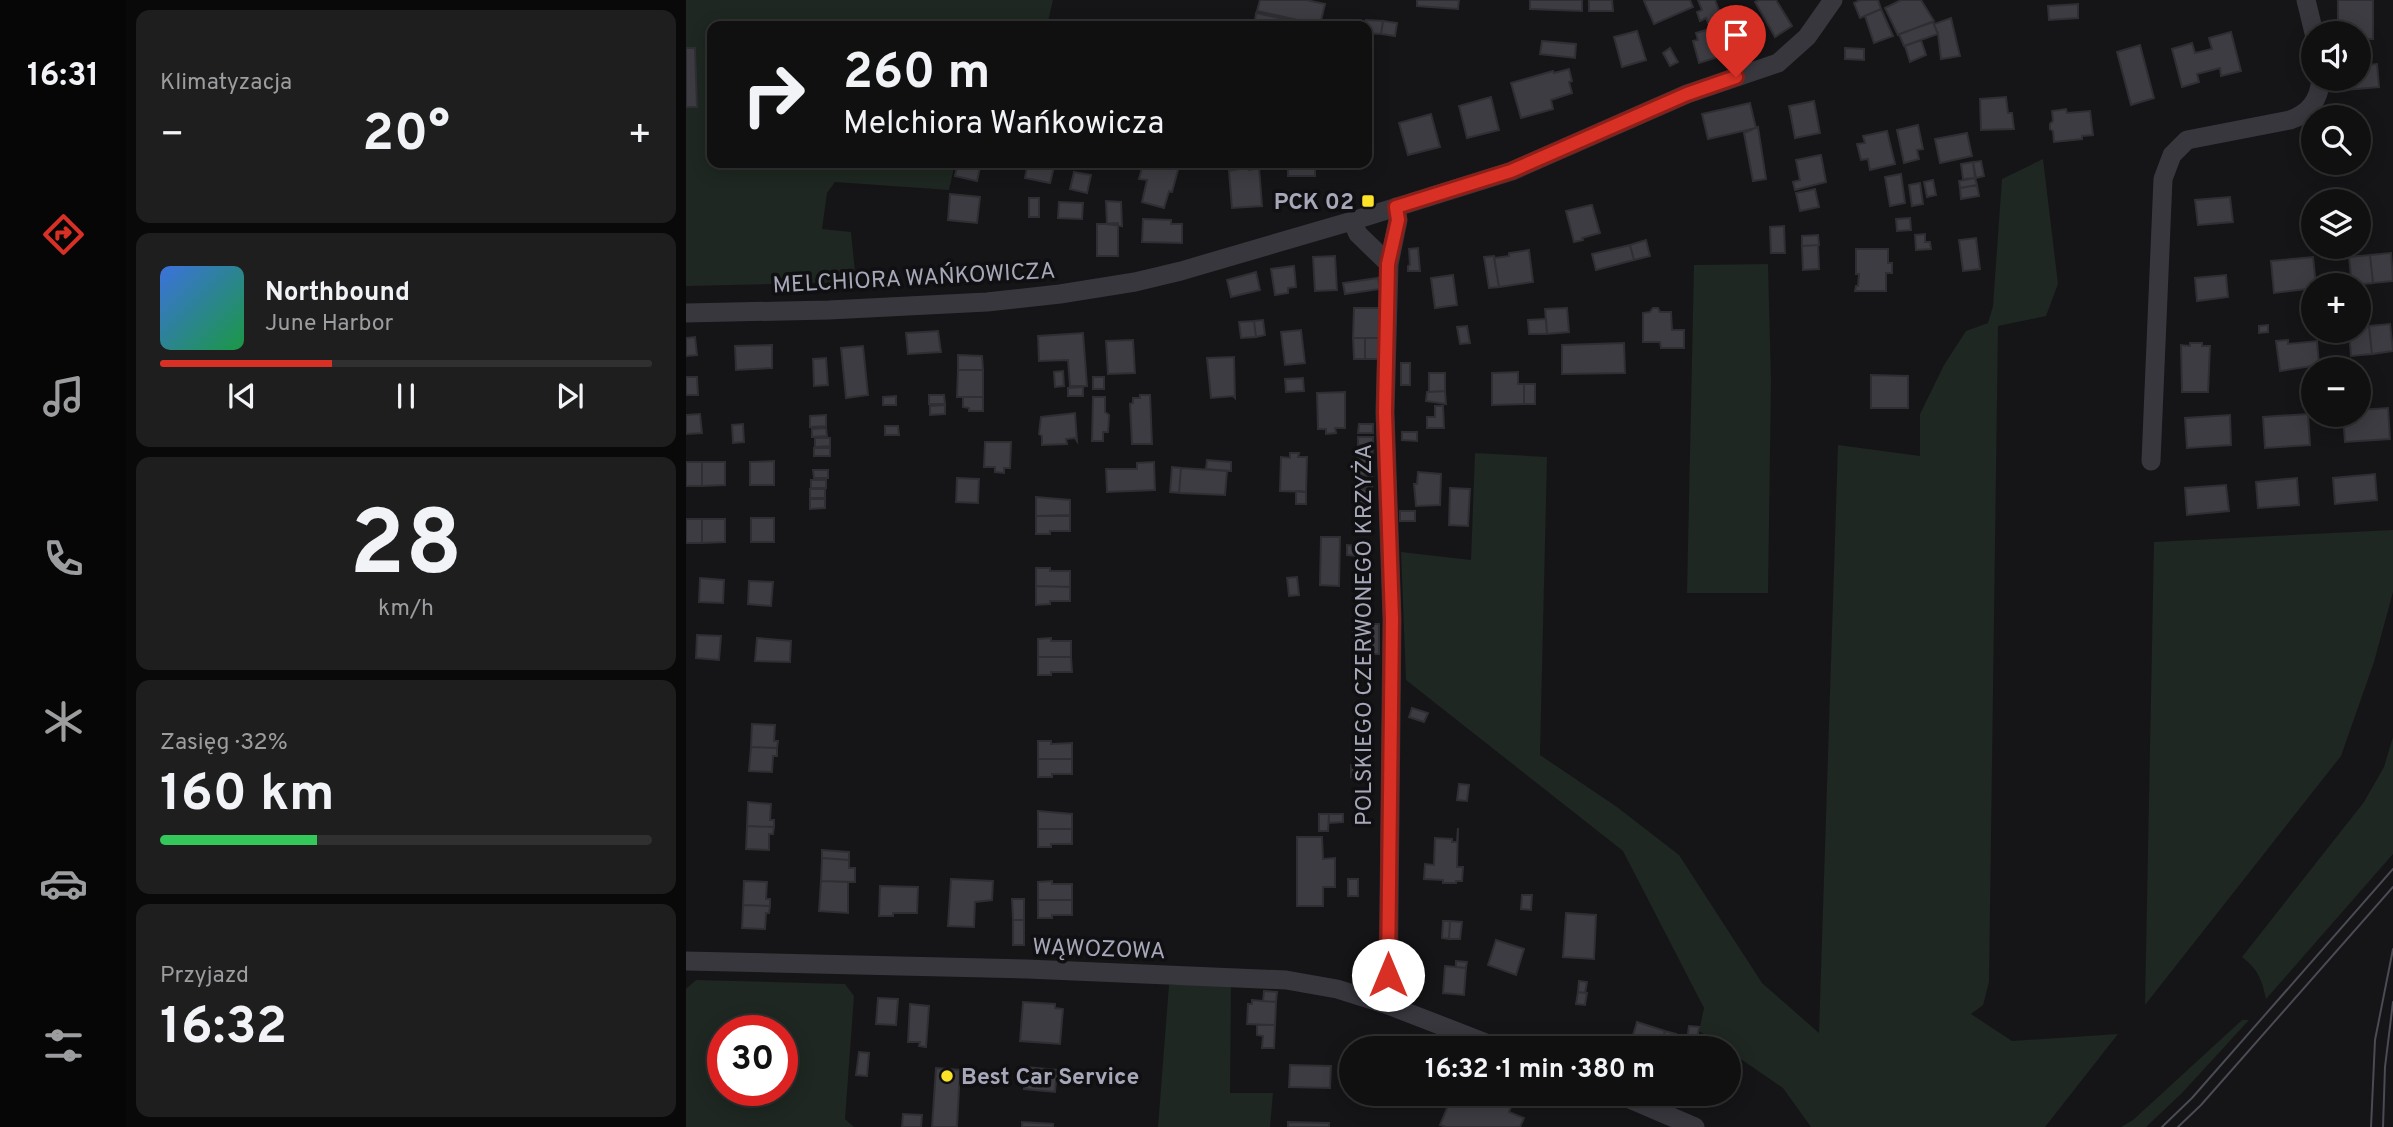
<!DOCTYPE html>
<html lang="pl">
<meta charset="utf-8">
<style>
body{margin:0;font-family:Overpass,sans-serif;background:#1e1e1f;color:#f1f3f6;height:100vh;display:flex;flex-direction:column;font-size:26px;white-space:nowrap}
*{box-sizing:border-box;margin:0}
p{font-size:23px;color:#9c9d9f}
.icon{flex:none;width:38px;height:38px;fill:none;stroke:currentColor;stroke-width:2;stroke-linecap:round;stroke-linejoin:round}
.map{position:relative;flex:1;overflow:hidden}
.panel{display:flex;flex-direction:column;gap:10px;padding:10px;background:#090909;width:560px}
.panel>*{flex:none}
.guide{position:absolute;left:21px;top:21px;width:665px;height:147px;border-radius:14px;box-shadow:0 4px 18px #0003,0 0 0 2px #303031;background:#101011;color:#f1f3f6;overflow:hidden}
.fabs{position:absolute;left:1615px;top:21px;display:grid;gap:14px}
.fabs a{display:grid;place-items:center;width:70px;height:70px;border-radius:50%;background:#101011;box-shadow:0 4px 18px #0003,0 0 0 2px #303031;font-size:35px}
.speed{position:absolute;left:21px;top:1015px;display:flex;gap:14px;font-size:35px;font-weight:700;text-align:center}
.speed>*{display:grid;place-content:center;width:91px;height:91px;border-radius:50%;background:#101011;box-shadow:0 4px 18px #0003,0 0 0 2px #303031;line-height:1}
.speed .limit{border:10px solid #d22;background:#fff;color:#111}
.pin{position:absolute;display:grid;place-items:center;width:60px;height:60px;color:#fff;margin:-72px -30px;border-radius:50% 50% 50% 0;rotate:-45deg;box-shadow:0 0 7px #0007}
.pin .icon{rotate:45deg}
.me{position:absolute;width:77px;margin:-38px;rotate:0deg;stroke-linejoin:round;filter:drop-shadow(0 0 5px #0008)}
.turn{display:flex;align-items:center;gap:24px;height:147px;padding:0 21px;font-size:32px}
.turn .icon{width:91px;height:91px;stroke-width:2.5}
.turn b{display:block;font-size:49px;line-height:60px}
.big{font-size:52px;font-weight:700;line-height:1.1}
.panel .widget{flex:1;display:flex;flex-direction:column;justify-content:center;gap:10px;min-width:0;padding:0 24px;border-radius:14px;background:#1e1e1f}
.panel .dial{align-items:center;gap:0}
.dial b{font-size:91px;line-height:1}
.song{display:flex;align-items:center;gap:21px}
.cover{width:84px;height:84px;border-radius:10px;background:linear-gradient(135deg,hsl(220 70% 55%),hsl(140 70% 35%))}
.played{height:7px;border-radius:4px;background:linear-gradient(90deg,#d93025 35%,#303031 35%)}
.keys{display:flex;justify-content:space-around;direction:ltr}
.heat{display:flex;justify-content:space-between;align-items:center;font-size:38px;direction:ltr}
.charge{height:10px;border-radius:5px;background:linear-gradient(90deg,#34c759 32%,#303031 0)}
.trip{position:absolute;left:653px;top:1036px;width:402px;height:70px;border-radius:35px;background:#101011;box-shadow:0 4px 18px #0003,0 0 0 2px #303031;font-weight:700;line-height:70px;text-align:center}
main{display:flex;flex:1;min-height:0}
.tab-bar{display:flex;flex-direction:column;width:126px;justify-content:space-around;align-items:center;background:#060607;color:#9c9d9f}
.tab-bar .icon{width:49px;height:49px}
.tab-bar .selected{color:#d93025}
.tab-bar b{font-size:32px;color:#f1f3f6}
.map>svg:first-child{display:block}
.green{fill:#1e2721;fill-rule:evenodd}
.building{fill:#3c3c42;stroke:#2f2f33;stroke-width:2}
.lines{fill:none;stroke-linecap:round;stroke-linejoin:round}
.minor{stroke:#38373e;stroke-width:19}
.tram{stroke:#4a4b53;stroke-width:2}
.route-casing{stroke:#8d1f18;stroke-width:18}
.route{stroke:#d93025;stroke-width:12}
.poi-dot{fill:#fce327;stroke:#101012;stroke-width:2.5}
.labels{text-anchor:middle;stroke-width:7;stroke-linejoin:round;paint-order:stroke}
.poi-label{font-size:23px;font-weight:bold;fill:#a6a7b8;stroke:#101012;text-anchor:end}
.street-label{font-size:23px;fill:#a6a7b8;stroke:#101012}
</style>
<main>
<nav class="tab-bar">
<b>16:31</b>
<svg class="icon selected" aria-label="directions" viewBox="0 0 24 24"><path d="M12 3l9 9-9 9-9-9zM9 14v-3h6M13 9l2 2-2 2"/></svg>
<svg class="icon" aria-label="music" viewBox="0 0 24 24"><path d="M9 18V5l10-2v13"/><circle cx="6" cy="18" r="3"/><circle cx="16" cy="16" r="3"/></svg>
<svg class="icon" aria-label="phone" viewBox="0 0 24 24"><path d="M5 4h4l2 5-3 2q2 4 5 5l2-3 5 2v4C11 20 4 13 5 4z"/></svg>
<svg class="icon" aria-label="climate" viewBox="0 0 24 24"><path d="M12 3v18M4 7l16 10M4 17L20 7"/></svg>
<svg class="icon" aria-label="car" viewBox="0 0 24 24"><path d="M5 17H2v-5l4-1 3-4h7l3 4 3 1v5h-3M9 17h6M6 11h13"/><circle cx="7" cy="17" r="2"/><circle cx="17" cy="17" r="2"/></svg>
<svg class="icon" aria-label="filters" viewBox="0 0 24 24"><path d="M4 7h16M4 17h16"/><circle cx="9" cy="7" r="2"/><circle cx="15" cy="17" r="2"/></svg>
</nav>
<section class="panel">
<div class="widget"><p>Klimatyzacja</p>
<div class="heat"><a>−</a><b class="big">20°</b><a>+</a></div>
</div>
<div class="widget">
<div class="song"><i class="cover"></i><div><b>Northbound</b><p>June Harbor</p></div></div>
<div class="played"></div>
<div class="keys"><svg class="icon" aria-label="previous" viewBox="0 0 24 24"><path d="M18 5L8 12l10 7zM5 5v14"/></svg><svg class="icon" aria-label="pause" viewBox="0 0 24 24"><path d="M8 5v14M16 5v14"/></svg><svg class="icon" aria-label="next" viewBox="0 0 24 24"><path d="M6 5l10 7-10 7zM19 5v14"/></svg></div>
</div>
<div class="widget dial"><b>28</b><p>km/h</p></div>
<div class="widget"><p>Zasięg · 32%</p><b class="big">160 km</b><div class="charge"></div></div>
<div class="widget"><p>Przyjazd</p><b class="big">16:32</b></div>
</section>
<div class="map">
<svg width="1707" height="1127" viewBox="0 0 1707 1127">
<rect width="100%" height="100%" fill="#151517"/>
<!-- green -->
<path class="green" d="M0,0H367L361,26H26V163H269L263,190L149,182L141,193L136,229L165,232L170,282L0,286Z
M1357,159L1372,284L1360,316L1312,326L1303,982L1297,1005L1285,1014L1326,1041L1432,1034L1359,1127H1125L1097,1088L1043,1051V1048H1039L1013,1031L1018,1008L937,851L720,680L715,552L785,560L789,453L861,457L854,755L931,807L993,855L1076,983L1133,1033L1152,445L1234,456V414L1258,365L1280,331L1302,323L1307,306L1316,179Z
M1082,264L1085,381L1082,593H1001L1008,265Z
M1707,530V592L1688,662L1655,756L1459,1005L1468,542Z
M1707,737V854L1580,999C1576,980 1572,969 1556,957L1678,802L1698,767Z
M10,980L159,984L168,996L159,1119L168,1127H0V989ZM37,1031H96V1090H37Z
M545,984L544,1093H587L584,1127H472L483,985Z
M1556,1020H1563L1496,1093L1460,1127H1435L1447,1120Z"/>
<!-- building -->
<path class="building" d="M574,0H620L639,4L634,25L571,11Z
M731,0H773L772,9L731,6Z
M844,0H896V11L844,9Z
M903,0H926L927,11H903Z
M961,0H1004L1007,7L968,24L958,1Z
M1012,0H1029L1036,18L1022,23L1020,18L1014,21L1011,12L1016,10Z
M1073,0H1090L1106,26L1089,37L1069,2Z
M1174,0H1192L1195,9L1174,18L1168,3Z
M1215,0H1235L1248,21L1212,35L1199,8Z
M1652,0H1687V39H1673V33H1652Z
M1392,4V18L1363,20L1362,6Z
M1195,9L1207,36L1188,43L1179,16Z
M570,13L622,24V26H568Z
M1265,18L1274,56L1255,59L1252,34L1248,24Z
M680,20L697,21L695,34L681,33Z
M697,21L711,23L709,36L695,34Z
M1247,22L1252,34L1218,46L1213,34Z
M1030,27L1038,55L1013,63L1007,41L1012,40L1010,33Z
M951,31L960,60L936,67L928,37Z
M1545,32L1555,71L1535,76L1534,68L1511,74L1513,82L1496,87L1486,49L1506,43L1509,53L1526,49L1523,38Z
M1235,40L1240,55L1224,62L1219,46Z
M856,41L890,44L889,58L854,54Z
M1454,45L1468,98L1445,105L1431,52Z
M0,48H9L11,107H0Z
M984,48L992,62L984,66L977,53Z
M1159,48L1178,49V60L1159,59Z
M1691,64L1693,87L1659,90L1657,79H1673V66Z
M883,69L886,81L883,82L886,93L865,100L867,109L835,118L825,83L867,71L868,73Z
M805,97L813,130L781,138L773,106Z
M1320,97L1322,113H1326L1328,129L1295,130L1294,99Z
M1128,101L1134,133L1109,138L1103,106Z
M1064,103L1070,128L1022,139L1016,114Z
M1380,109L1381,113L1404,111L1407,135L1396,136V139L1368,142L1367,131L1364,129V124L1367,121L1366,111Z
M745,114L754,147L722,155L713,123Z
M1232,125L1237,149L1231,150L1233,159L1218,163L1211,130Z
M1072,127L1080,179L1067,181L1058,133Z
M1201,131L1209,164L1184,170L1182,159L1175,160L1171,144L1179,143L1177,136Z
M1281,133L1286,156L1254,163L1249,139Z
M1134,155H1135L1140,182L1109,190L1107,182L1114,180L1110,160Z
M1295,161L1298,176L1290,178L1287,162Z
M1287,162L1289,178L1277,179L1275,164Z
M272,163H295L291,181L269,176Z
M342,163H369L364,183L339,178Z
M452,163H485L493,166L486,192L483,191L478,208L456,202L461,180L453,179L456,168L451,167Z
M595,163H629V176H602V164Z
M563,167V170L573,168L576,206L546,208L543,171Z
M388,172L405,175L401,193L384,189Z
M1215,174L1219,203L1204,206L1199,177Z
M1289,178L1291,185L1274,188L1273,181Z
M1247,180L1250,195L1241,197L1238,182Z
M1234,183L1237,204L1226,206L1223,185Z
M1291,185L1293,196L1275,199L1274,188Z
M1129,189L1133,207L1114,211L1110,193Z
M264,194L294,197L291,223L262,220Z
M1544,197L1547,222L1512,225L1509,200Z
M343,198H353V217H343Z
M420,201L435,202L436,226L421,224Z
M373,202L397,203L396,219L372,218Z
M905,205H906L914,233L896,238L897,240L888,242L880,211Z
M1224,218L1225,230L1211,231L1210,219Z
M457,219L485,220V224H496V243L456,242Z
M432,223V256H411V224Z
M1098,226L1099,253H1085L1084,227Z
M1239,234V242H1244L1245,249L1230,250L1229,235Z
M1132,235L1133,245L1116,246V236Z
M1290,238L1294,269L1277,271L1273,240Z
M960,240L964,256L948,260L944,245Z
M944,245L948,260L910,270L906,254Z
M1132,245L1133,269L1117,270L1116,246Z
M732,248L734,271H722V266L724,265L723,249Z
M1170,249H1202V263H1206V273H1200V291H1169L1170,286H1172L1173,274H1170Z
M843,250L847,282L813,287L808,258L823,256V253Z
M1705,253L1707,281L1687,283L1684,255Z
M1684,255L1687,283L1666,285L1663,257Z
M649,256L651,290L629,291L627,257Z
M808,256L813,287L803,288L798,257Z
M1627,257L1630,285H1628V288L1588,293L1585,261Z
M608,266L610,287L602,288V293L589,295L585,269Z
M570,272L574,290L545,297L541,280Z
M767,275L771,305L749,308L745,278Z
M1540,275L1542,297L1511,301L1509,278Z
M692,278L694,289L659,294L657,283Z
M668,308H694V338H667Z
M881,308L883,332L861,334L859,309Z
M967,308H972L974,312H985L986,330H998V348H975L974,342H957V313L964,312Z
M860,319L861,334H843L842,320Z
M577,320L579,335L570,337L568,321Z
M568,321L570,337L555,338L553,322Z
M1704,324L1707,351L1686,354L1683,326Z
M1582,325V332L1573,333V326Z
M781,326L784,343L774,344L771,327Z
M1683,326L1686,354L1665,356L1663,331H1673V327Z
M615,330L619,363L599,365L595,332Z
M252,331L255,352L222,354L220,333Z
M397,333L401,386H384L382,360L353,361L352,336Z
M9,337L11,355L0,356V338Z
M667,338H679V359H668Z
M679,338H694V359H679Z
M447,340L449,373L422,374L420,341Z
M1602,340V344L1631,341L1633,365L1594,371L1590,341Z
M938,343L939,373L876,374V345Z
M1504,343H1516V346H1524L1522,392H1496L1495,345L1504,346Z
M86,345V368L50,370L49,346Z
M177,346L182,395L160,398L155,348Z
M272,355L296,356L297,370H272Z
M548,357L549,398L547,396L525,398L521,358Z
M140,358L142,385L128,386L127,359Z
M715,363H724V385H715Z
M272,370H297V397H271Z
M377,371L378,386L369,387L368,372Z
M832,372V384H838V404L806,405V373Z
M743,373H759V391L743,392Z
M1185,375L1222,376V408H1185Z
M0,377H11L12,395H0Z
M407,377H418V389H407Z
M617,378L618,391L600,392L599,379Z
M838,384H849V404H838Z
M397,387V396H382V388Z
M759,391L760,404L740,401L741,392Z
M659,392V428H649L650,433L640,434V429H632L631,393Z
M243,395H258L259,404H243Z
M454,395H464L466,444H446L444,404L447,403V398H454Z
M210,396V405H197V397Z
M277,397H297V411H283V408L277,407Z
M407,397H419V412L423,415L422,432H417V441H406Z
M259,405V414L244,415V406Z
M749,406H757L758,428H741V417H749Z
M1702,408L1704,439L1659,442L1657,415H1673V410Z
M389,413L391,441L389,438L380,439L381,444L356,445V436L353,434L355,417Z
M14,414L16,433L0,434V415Z
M1622,414L1624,445L1579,448L1577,417Z
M140,415V426L124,427V416Z
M1544,415L1545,445L1501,448L1499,418Z
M57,424L58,442L47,443L46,425Z
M673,424H687V433H672Z
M199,426H212L213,435H199Z
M140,428L141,436L126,437V429Z
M716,432H731V441L716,440Z
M672,437H687V446L672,445Z
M129,438H144V446L129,447Z
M299,442H325L324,468H318V473L309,472V467H298Z
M128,448H144V456H128Z
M672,448H687L686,457L672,456Z
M604,453H613L612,457H621L620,492L594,491L595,457L604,458Z
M671,458L687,459L686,476L670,475Z
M521,460L545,462V471L520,469Z
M88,461V485H64V462Z
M0,462H16V486H0Z
M16,462H39V485L16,486Z
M468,462L469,490L421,492L420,469H451V463Z
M486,467L495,468L493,493L484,492Z
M495,468L541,471L539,495L493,493Z
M127,470H142V478H128Z
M732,472L755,474L754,505L730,506L728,484H731Z
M1689,474L1691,500L1649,504L1647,478Z
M271,478L293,479L292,503L270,502Z
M671,478L686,479V487L671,486Z
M1611,478L1613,505L1572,508L1570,482Z
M125,480H140V488H125Z
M1540,485L1543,511L1501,515L1499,488Z
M671,488L686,489V497H671Z
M764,488L784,489L782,526L763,525Z
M124,489H139V498H124Z
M610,491L620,492V504H610Z
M350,497L384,500V515L350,516Z
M124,499H139V508L124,509Z
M671,500H686V508H671Z
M714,511H729V521H714Z
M350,516H384V531H364V534H350Z
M65,518H88V542H65Z
M0,519H16V543H0Z
M16,519H39V542L16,543Z
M635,537H654L653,586L634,585Z
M661,545L670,546V556L661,555Z
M671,563H687L686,572L671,571Z
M350,568H364V571H384V587L350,586Z
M611,577L613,595L603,596L601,578Z
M14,578L38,580L37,603L13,602Z
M63,581L87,582L85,606L62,604Z
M350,586L384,587V601H364V604L350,605Z
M677,621H684V624H693V654H667V629H677Z
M11,635L35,636L33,660L10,658Z
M71,638L105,641L104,662L69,661Z
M365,638V641H385V657H352V639Z
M352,657H385L386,672H365V675H352Z
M726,708L742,713L738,722L723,717Z
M66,724L89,725L88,741H92L91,748L65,747Z
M352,741H365V744L386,743V759H352Z
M65,747L91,748V756H87L86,772L63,771Z
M352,759H386V774H366V777H352Z
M665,765L679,766V778L665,777Z
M773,784L783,785L781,801L771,800Z
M62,802L85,804L84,820H88V827L61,826Z
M352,811L386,814V829H352Z
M633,814H643L642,831H633Z
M643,814H657V822L643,823Z
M61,826L88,827L87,834H83V850L60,849Z
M772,828L771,867H777L776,881H770V883H757V880L738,879L739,864L748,865L749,838L766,839V842H771Z
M352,829H386V844H365V847H352Z
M611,837H636L637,859L649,858V887H637V906H611Z
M136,850L163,852V860L136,858Z
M136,858L163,860V868H169V882L135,881Z
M265,879L307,881L306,900L289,902L288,927L262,926Z
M662,879H672V896H662Z
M58,881L81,882L80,899H84V906L57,905Z
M135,881L162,882V913L133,911Z
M366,881V884H386V900H352V882Z
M194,886L232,887L231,913H207V916H193Z
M836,895H846L845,910L835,909Z
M326,899H338V920H327Z
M352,900H386V915H366V918H352Z
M57,905L84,906L83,913H80L79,929L56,928Z
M880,913L910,915L908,959L877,957Z
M327,920H338V945H327Z
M757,921H764L763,939L756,938Z
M764,921L776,922L774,939H763Z
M810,940L838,949L830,975L802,965Z
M770,961L781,962L780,968L770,967Z
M759,966L780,968L778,995L757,993Z
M893,981L901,982L899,993L892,992Z
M578,991L591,992L590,1002L577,1001Z
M892,992L901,993L899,1005L890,1004Z
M192,998L212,999L210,1025L190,1024Z
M566,1000L590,1002L589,1025L561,1024L562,1004H566Z
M337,1002L369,1004V1008L377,1009L374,1044L334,1041Z
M224,1004L243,1006L240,1047L233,1046L234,1042H222Z
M951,1022L979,1031L974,1048H943Z
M571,1025H589L588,1048H576L577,1036L571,1035Z
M1003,1026L1013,1027L1011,1040H1001Z
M979,1031L990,1034L986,1048H974Z
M173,1052L183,1053L181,1076L170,1075Z
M604,1065L645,1066L644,1088L603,1087Z
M340,1067L371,1070L369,1092L338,1089Z
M250,1068L274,1070L271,1127H246Z
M767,1094H802L826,1104L823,1112L838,1118L834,1127H760L754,1125Z
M987,1094H999L996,1103L986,1099Z
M1004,1094H1013L1009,1104L1001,1101Z
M1013,1094H1033L1028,1105L1011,1099Z
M217,1114L236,1115L235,1127H216Z
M336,1122L367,1124V1127H336Z
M602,1122L643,1123V1127H602Z"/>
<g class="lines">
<!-- minor -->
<path class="minor" d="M1620,0L1628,33
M666,221L672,234L703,264
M0,313L143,310L301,302L374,294L449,282L495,271L666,221L826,171L1001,94L1092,63L1121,37L1147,0
M1465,461L1477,179L1486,155L1501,140L1604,120C1624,113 1633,100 1635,79
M0,961L341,969L600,980L651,989L702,1005L813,1048
M702,1005L706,619L699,412L703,264L712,220L710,207
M932,1094L1009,1127"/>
<!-- tram -->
<path class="tram" d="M1476,1127L1506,1098L1707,869
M1492,1127L1515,1105L1707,887
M1685,1127L1689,1040L1707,949
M1697,1127L1699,1067L1707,1002"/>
</g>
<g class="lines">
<defs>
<path id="route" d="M702,975L706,619L699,412L702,264L712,220L710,207L825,171L1001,94L1050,77"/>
</defs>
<!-- route casing -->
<use href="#route" class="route-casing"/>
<!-- route -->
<use href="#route" class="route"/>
</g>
<!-- markers -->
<g class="poi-dot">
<rect x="675" y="194" width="14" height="14" rx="3.5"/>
<circle cx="261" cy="1076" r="7"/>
</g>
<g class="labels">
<!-- poi labels -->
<g class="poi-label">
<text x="668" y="209">PCK 02</text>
<text x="275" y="1084" text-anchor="start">Best Car Service</text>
</g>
<!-- street labels -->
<g class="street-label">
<text transform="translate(228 277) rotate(-3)" y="8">MELCHIORA WAŃKOWICZA</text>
<text transform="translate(677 635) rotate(-90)" y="8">POLSKIEGO CZERWONEGO KRZYŻA</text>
<text transform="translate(413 948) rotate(2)" y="8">WĄWOZOWA</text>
</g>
</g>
</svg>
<div class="fabs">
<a><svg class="icon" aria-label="sound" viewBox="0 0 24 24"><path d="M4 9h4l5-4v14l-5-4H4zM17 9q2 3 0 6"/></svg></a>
<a><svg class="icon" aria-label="search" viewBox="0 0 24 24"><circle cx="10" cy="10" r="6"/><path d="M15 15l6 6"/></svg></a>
<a><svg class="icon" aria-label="layers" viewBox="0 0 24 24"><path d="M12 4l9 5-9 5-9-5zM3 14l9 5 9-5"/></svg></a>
<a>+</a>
<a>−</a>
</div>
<div class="speed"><div class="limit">30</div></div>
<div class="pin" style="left:1050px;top:77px;background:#d93025"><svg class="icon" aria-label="arrive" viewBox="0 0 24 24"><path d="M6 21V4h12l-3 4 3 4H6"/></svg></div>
<svg class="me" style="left:702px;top:975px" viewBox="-20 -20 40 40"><circle r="19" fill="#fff"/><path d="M0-13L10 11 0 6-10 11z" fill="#d93025"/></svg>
<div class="trip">16:32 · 1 min · 380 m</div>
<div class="guide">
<div class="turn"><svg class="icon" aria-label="right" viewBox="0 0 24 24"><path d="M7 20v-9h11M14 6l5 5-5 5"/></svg><div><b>260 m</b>Melchiora Wańkowicza</div></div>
</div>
</div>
</main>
